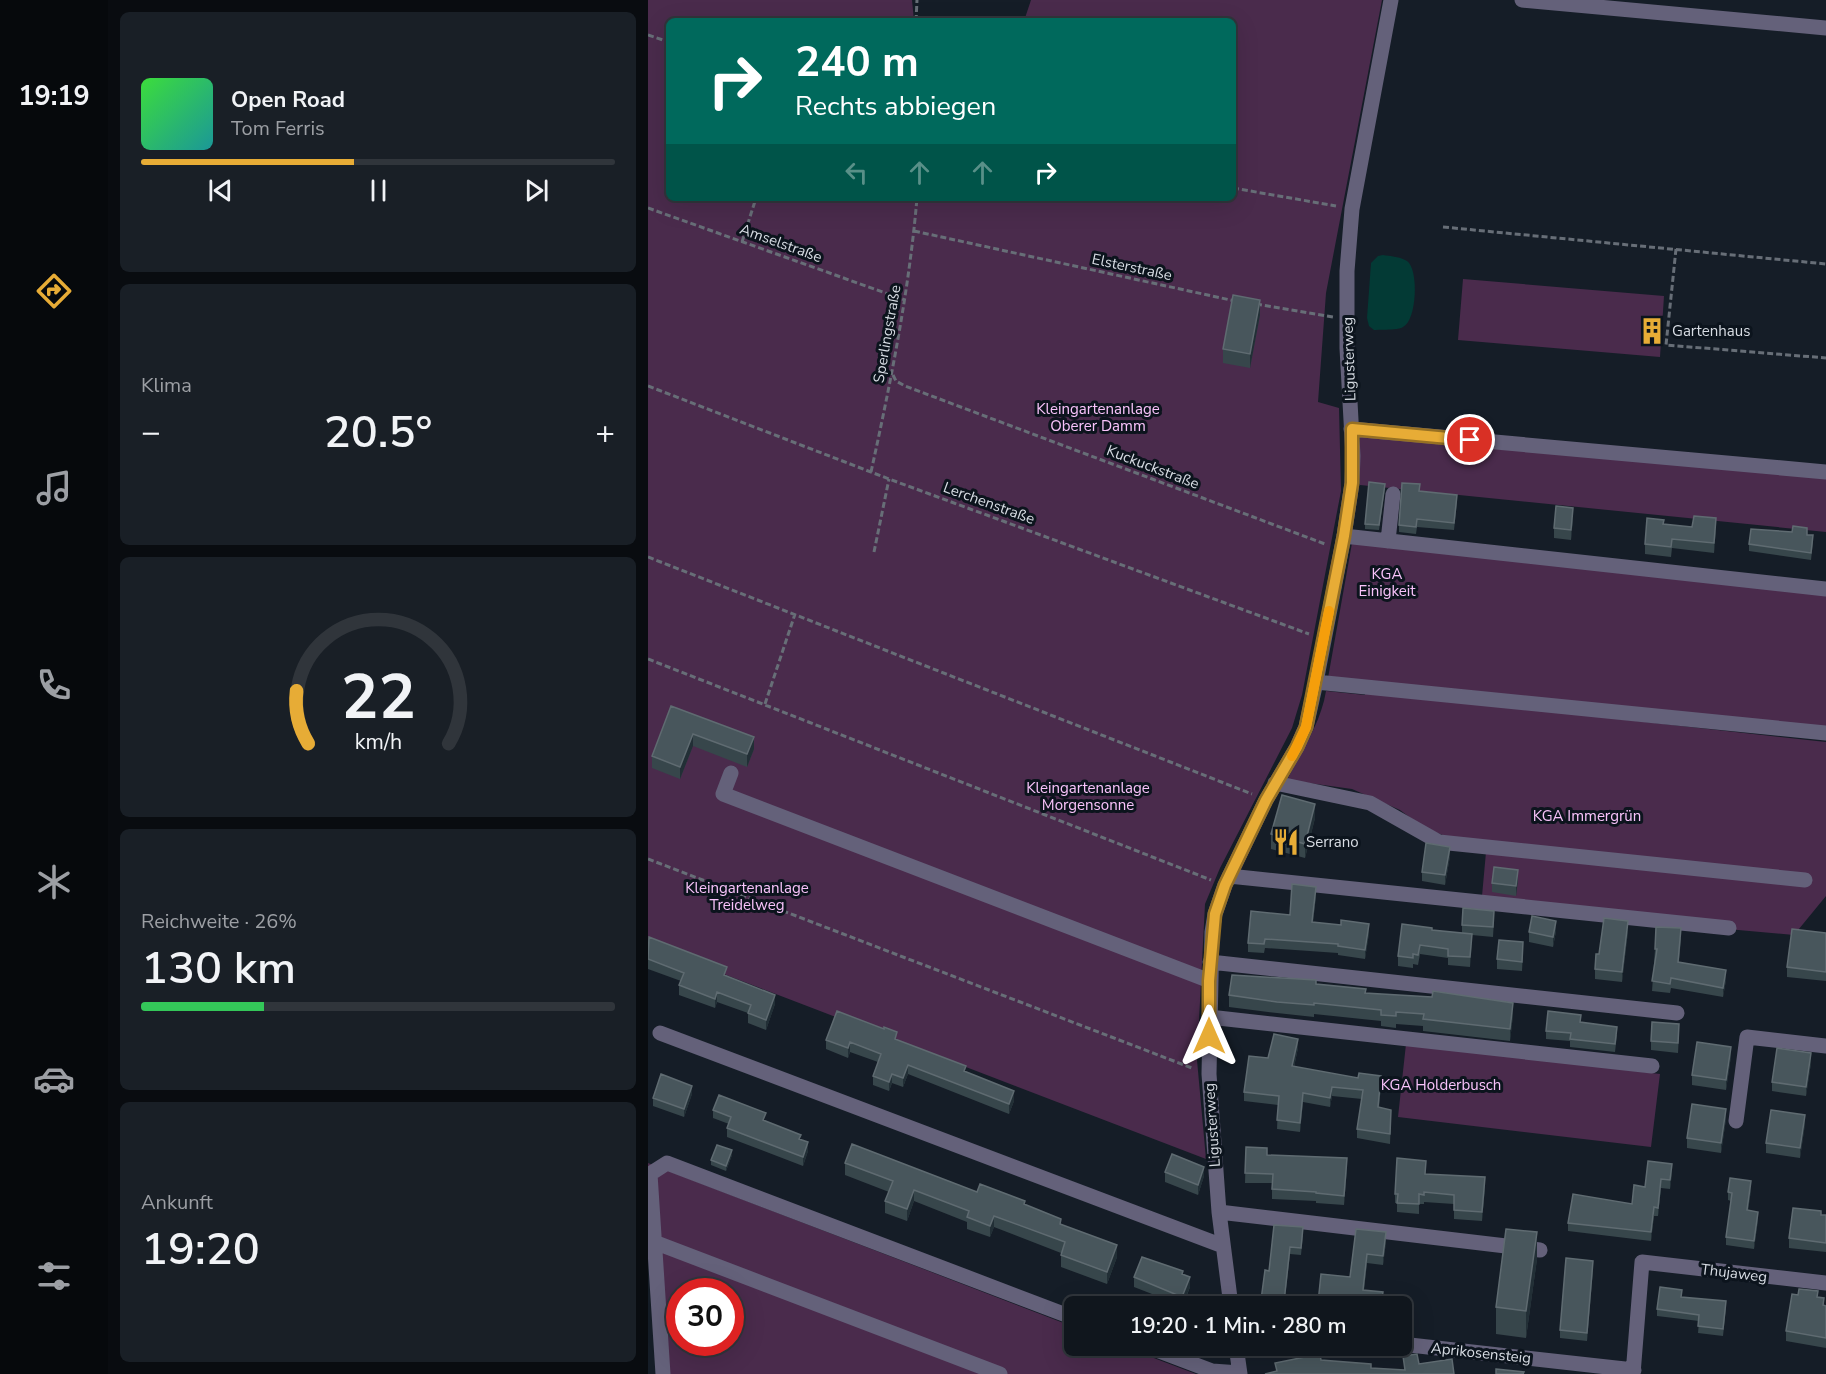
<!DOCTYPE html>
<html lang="de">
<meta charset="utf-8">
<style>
body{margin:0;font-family:"Nunito Sans",sans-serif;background:#191f26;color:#f1f3f6;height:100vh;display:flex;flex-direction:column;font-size:22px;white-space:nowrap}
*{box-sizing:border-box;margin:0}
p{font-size:20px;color:#9c9fa4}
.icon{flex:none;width:33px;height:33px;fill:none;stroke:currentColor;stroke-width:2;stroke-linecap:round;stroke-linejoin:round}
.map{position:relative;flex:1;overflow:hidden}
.panel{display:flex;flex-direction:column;gap:12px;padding:12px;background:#090c10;width:540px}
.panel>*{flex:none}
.banner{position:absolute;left:18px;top:18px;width:570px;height:183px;border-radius:9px;box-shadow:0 6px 24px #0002,0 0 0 2px #30353b;background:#00695c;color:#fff;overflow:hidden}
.speed{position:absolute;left:18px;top:1278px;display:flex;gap:12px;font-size:30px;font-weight:700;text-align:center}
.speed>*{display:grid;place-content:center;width:78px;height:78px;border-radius:50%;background:#10161d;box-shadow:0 6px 24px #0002,0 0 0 2px #30353b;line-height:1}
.speed .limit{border:9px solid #d22;background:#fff;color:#111}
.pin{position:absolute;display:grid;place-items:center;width:51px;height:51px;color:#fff;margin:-26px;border:3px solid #fff;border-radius:50%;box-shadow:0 2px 6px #0007}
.me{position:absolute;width:66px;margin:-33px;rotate:0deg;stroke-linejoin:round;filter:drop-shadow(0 0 4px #0008)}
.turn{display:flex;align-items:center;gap:21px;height:126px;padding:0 30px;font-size:27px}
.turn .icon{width:78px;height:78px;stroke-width:2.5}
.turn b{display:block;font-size:42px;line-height:51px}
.lanes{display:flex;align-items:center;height:57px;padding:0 30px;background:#0003;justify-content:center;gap:30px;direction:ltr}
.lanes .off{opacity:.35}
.big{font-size:45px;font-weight:600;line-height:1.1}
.panel .card{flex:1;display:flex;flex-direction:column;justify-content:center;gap:9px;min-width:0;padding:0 21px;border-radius:9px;background:#191f26}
.panel .dial{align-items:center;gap:0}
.dial svg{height:156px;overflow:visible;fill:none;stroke:#30353b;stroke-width:7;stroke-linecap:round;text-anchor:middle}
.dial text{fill:#f1f3f6;stroke:none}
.song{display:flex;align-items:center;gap:18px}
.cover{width:72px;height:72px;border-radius:9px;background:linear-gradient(135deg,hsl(120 70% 55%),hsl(180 70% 35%))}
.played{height:6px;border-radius:3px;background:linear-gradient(90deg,#e7ac36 45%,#30353b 45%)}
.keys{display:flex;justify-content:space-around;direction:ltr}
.heat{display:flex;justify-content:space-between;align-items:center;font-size:33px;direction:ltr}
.charge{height:9px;border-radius:4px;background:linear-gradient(90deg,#34c759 26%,#30353b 0)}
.trip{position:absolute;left:416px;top:1296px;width:348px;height:60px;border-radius:9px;background:#10161d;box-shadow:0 6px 24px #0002,0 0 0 2px #30353b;font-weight:600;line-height:60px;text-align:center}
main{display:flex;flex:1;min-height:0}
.tab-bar{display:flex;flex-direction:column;width:108px;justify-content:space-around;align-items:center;background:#06090c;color:#9c9fa4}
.tab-bar .icon{width:42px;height:42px}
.tab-bar .selected{color:#e7ac36}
.tab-bar b{font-size:27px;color:#f1f3f6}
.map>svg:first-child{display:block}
.green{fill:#4a2b4c;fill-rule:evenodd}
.water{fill:#033a35}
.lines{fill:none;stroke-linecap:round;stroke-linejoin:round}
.path{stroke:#676e77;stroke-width:3;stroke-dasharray:6 3;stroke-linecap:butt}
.minor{stroke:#64617a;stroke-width:15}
.wall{fill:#37464b}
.shaded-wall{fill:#222f36}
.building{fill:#48565c;stroke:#5f6b71;stroke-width:1.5}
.route-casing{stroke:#967023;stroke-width:15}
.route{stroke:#e7ac36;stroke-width:10}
.slow{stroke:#f59e0b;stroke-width:10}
.labels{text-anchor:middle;stroke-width:6;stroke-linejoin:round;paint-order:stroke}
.street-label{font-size:15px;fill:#d7dce3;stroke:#0c141d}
.poi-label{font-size:15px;fill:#d7dce3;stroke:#0c141d;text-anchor:start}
.park-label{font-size:15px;fill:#f9c3fb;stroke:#0c141d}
</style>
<main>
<nav class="tab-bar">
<b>19:19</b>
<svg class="icon selected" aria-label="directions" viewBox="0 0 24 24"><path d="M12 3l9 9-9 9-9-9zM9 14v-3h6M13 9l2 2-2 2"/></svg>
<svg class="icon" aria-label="music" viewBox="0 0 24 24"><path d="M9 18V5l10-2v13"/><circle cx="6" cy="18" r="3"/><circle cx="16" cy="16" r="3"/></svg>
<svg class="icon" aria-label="phone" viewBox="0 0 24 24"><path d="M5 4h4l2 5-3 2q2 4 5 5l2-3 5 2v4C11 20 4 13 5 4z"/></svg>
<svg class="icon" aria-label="climate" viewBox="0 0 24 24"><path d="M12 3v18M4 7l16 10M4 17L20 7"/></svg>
<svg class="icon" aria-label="car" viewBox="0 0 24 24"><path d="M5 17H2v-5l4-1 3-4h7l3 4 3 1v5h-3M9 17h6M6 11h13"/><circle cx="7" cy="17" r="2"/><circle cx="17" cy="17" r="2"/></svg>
<svg class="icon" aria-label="filters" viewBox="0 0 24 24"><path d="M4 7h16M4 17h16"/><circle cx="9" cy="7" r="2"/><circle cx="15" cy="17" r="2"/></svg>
</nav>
<section class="panel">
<div class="card">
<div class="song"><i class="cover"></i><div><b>Open Road</b><p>Tom Ferris</p></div></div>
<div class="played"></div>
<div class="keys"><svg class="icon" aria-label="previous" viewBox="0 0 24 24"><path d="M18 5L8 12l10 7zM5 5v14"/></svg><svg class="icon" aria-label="pause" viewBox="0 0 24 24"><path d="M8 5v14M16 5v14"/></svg><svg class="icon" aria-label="next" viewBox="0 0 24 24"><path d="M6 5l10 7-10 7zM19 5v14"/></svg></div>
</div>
<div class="card"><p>Klima</p>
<div class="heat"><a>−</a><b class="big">20.5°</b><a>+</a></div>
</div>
<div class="card dial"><svg viewBox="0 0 100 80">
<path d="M14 69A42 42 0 1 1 86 69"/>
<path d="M14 69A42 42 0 0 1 8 42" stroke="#e7ac36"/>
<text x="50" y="56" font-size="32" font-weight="700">22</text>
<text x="50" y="72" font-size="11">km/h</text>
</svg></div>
<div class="card"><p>Reichweite · 26%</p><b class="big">130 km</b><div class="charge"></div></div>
<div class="card"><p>Ankunft</p><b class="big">19:20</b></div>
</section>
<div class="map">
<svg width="1178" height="1374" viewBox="0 0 1178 1374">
<rect width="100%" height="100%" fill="#151d27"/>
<!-- green -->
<path class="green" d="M0,0H264L266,21H21V198H585V21H376L383,0H734L678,293L670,402L691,408L693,491L654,695L644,728L572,868L557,904L549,1060L558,1159L0,945Z
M815,279L1016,296L1012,357L810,340Z
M712,433L1178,475V532L712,485Z
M704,543L1178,594V728L680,678Z
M678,691L717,695V691L1178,742V896L1146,935L833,907L838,852L787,832L768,822L752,810L704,789L639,780C653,752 673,723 678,691Z
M758,1044L1012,1074L1003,1147L750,1117Z
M0,1163L426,1327V1346H474L548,1374H13L0,1214ZM32,1292H82V1342H32Z"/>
<!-- water -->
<path class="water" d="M735,255C742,256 753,257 759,261C771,269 769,321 755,327C748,331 734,329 726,330L721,326L719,318L723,263L730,256Z"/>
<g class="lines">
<!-- path -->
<path class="path" d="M268,21L269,0
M0,35L21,42
M585,188L688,206
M0,208L257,300
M795,227L1178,264
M266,231L587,301
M94,242L108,198
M1028,249L1018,345L1178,358
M608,304L685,317
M245,375L248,381L257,386L677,544
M0,386L241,479L661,634
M223,472C243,381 261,291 269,198
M226,552L241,479
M0,557L604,794
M0,659L563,880
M117,704L147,614
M0,859L544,1068"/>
<!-- minor -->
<path class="minor" d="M874,0L1178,28
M703,429L1178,472
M696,536L1178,589
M740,541L745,494
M668,682L1178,733
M83,773L75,794L562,981
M627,783L722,803L791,842L1157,880
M581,876L1081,928
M562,962L1029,1013
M561,1017L1004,1066
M12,1033L575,1246
M1088,1121L1099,1037L1178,1046
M571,1212L892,1250
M6,1242L352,1374
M583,1306L571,1212L561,1074L564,932L567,914L577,885L618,800L649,747L658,727L668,682L696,536L704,483L705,456L699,348V271L704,209L743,0
M753,1344L986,1370
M498,1346L564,1371L592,1373
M588,1346L592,1374
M15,1374L2,1174L19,1163L426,1318
M985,1374L994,1262L1178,1283"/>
</g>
<!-- wall -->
<path class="wall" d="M612,315L602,368L575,363V349Z
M737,488L731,530L717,529V524Z
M772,491L809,502L806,530L769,527L768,534L751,532V525Z
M925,518L923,540L906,538V528Z
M1016,524L1044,527L1068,528L1066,553L1024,548L1023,557L997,554V544Z
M1159,535L1165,542L1163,560L1101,551V544Z
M23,706L106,749L99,767L45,746L32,779L4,768V756Z
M667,818L657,858L623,849V834Z
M802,856L797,885L774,881V872Z
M870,880L868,896L844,892V883Z
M668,896L665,922L721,933L717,959L690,955V953L617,948L616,953L600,952V943L642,915Z
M846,920L845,937L824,935L822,967L800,965V958L772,954L770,965L765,964V968L750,966V956L784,930L814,933V925Z
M908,931L905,947L881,942V932Z
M980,931L974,982L947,979V969L951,954Z
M1178,933V981L1139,977V967Z
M1033,938L1031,962L1078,980L1075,997L1023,988L1022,993L1004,991L1007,949Z
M0,939L79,976L127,1004L118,1030L100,1023V1013L69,1002L67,1008L31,995V985L33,981L0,969Z
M875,952L874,971L849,969V959Z
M668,984L718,993L865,1015L862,1041L775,1031V1026L748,1024V1028L733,1026V1021L666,1014V1017L629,1013L581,1007V995Z
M933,1022L969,1035L967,1052L922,1047V1041L898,1039V1031Z
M1031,1034L1030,1053L1003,1050V1041Z
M178,1040H249L318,1072L366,1101L361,1114L260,1074L255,1087L244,1083L241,1091L225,1085V1076L230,1062L202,1052L200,1058L178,1049Z
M650,1048L646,1067L733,1085L731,1108L743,1119L742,1144L709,1138V1129L714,1099L684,1096L682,1107L655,1102L652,1132L629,1129L630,1105L596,1101V1092L620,1058Z
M1083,1056L1078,1090L1044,1085V1075Z
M1163,1063L1158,1096L1124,1091V1082Z
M44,1094L36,1117L5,1106V1098Z
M65,1110L118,1121L160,1151L155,1166L79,1137V1128L81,1124L65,1118Z
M1078,1119L1073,1153L1039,1148V1138Z
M1157,1124L1152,1158L1118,1153V1143Z
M598,1147L619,1155L699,1168L696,1205L668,1203V1201L624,1199V1183H597Z
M84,1155L78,1171L63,1165V1160Z
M197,1163L329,1192L377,1205L413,1224L469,1257L459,1284L413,1267V1253L346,1227L342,1237L319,1229V1222L266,1201L259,1221L237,1213V1201L241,1192L197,1175Z
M517,1172L556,1176L550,1195L517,1182Z
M1024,1173L1022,1189L1013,1188L1010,1216H1006L1003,1241L920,1231V1223L984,1204L997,1187Z
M778,1174L837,1187L834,1221L806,1219V1204L776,1202V1204H771V1214L749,1212V1203H747V1194Z
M1103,1190L1100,1210L1110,1220L1106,1249L1078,1245V1237L1083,1201L1080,1200V1192Z
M1173,1215H1178V1252L1141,1248V1238Z
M708,1229L738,1242L735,1265L719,1263L716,1290L735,1301L734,1306H670V1303L702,1277Z
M655,1235L653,1255L642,1254L636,1306H613V1300L621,1271Z
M889,1259L878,1338L848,1334V1307Z
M945,1269L939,1341L912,1338V1330Z
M535,1274L542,1287L535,1306L486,1287V1277Z
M1034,1297L1078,1308L1075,1336L1050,1333L1051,1321L1009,1316V1309Z
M1170,1297L1176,1305L1178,1306V1348L1138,1341V1331Z"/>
<!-- shaded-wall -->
<path class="shaded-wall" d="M612,300V315L602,368V354Z
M925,508V518L923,540V530Z
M1068,518V528L1066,553V543Z
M45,734V746L32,779V767Z
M106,737V749L99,767V754Z
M667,804V818L657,858V844Z
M802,847V856L797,885V875Z
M870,870V880L868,896V886Z
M668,887V896L664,932V922Z
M908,921V931L905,947V937Z
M980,921V931L974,982V972Z
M721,924V933L717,959V950Z
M824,934V943L822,967V957Z
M1078,970V980L1075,997V988Z
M69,992V1002L67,1008V999Z
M127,995V1004L118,1030V1020Z
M865,1003V1015L862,1041V1029Z
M650,1039V1048L644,1076V1066Z
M202,1042V1052L200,1058V1048Z
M1083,1047V1056L1078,1090V1080Z
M1163,1053V1063L1158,1096V1087Z
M260,1065V1074L255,1087V1078Z
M244,1074V1083L241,1091V1082Z
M733,1076V1085L730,1117V1107Z
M44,1086V1094L36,1117V1109Z
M684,1087V1096L682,1107V1098Z
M366,1091V1101L361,1114V1104Z
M655,1093V1102L652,1132V1123Z
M1078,1109V1119L1073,1153V1143Z
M1157,1115V1124L1152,1158V1148Z
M160,1142V1151L155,1166V1157Z
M84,1150V1155L78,1171V1166Z
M699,1158V1168L696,1205V1196Z
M1024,1164V1173L1022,1189V1180Z
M556,1167V1176L550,1195V1185Z
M837,1177V1187L834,1221V1212Z
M1013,1179V1188L1010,1216V1208Z
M1103,1181V1190L1099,1219V1210Z
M266,1190V1201L259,1221V1209Z
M1006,1207V1216L1003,1241V1232Z
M1110,1212V1220L1106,1249V1241Z
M346,1216V1227L342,1237V1226Z
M738,1232V1242L735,1265V1256Z
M889,1232V1259L878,1338V1311Z
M469,1245V1257L459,1284V1272Z
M642,1247V1254L636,1306V1302Z
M719,1254V1263L715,1299V1290Z
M945,1261V1269L939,1341V1333Z
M542,1277V1287L534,1306V1297Z"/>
<!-- building -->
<path class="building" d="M585,295L612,300L602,354L575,349Z
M721,482L737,484L731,525L717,524Z
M754,483L772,484L771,491L809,495L806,523L769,519L768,527L751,525Z
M908,506L925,508L923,530L906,528Z
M1046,516L1068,518L1066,543L1024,539L1023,547L997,544L999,518L1016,520L1015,524L1044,527Z
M1145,526L1159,528V535H1165L1163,553L1101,544L1103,529L1144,532Z
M23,706L106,737L99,754L45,734L32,767L4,756Z
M634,795L667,804L657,844L623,834Z
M778,843L802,847L797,875L774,872Z
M846,867L870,870L868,886L844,883Z
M644,884L668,887L664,922L693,925V920L721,924L717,950L690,946V944L617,939L616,944L600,943L603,911L642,915Z
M815,908L846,911L845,927L814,925Z
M884,916L908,921L905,937L881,932Z
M956,918L980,921L974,972L947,969L948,954H951Z
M754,924L784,928V930L824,934L822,957L800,956V949L772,945L770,955L765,954V958L750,956Z
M1008,927L1033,928L1030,962L1078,970L1075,988L1023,978L1022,984L1004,981L1009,949H1007Z
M1144,929L1178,933V972L1139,967Z
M1,937L79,967L76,975L127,995L118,1020L100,1013L103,1005L69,992L67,999L31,985L36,973L0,959Z
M851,940L875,942L874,962L849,959Z
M584,975L668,980V984L718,989L717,993L784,997L785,991L865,1003L862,1029L775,1019L776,1014L748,1012V1016L733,1015V1010L666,1003V1005L629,1002L581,995Z
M189,1011L236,1029V1027L249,1032L247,1039L318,1066L316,1071L366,1091L361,1104L260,1065L255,1078L244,1074L241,1082L225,1076L233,1054L202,1042L200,1048L178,1040Z
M900,1011L933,1015L932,1022L969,1027L967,1044L922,1039L923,1033L898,1031Z
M1004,1022L1031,1024L1030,1043L1003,1041Z
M626,1034L650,1039L644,1066L710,1078L711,1073L733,1076L730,1107L743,1110L742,1134L709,1129L715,1090L684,1087L682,1098L655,1093L652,1123L629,1120L631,1096L596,1092L601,1056L620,1058Z
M1049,1042L1083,1047L1078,1080L1044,1075Z
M1129,1048L1163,1053L1158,1087L1124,1082Z
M13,1074L44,1086L36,1109L5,1098Z
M71,1095L118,1113L115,1120L153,1135L151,1139L160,1142L155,1157L79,1128L83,1117L65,1110Z
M1044,1104L1078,1109L1073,1143L1039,1138Z
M1123,1110L1157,1115L1152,1148L1118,1143Z
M204,1144L329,1192L332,1184L377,1201L376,1204L413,1219L412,1224L469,1245L459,1272L413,1255L417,1242L346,1216L342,1226L319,1217L321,1211L266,1190L259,1209L237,1201L245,1181L197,1163Z
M69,1145L84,1150L78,1166L63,1160Z
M598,1147L619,1148V1155L699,1158L696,1196L668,1193V1192L624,1189L625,1174L597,1173Z
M524,1154L556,1167L550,1185L517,1172Z
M749,1158L778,1161L777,1174L837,1177L834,1212L806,1210V1195L776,1192V1195L771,1194V1204L749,1203L750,1194H747Z
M1000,1161L1024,1164L1022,1180L1013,1179L1010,1208L1006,1207L1003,1232L920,1223L925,1194L984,1204L986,1185L997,1187Z
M1082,1178L1103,1181L1099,1210L1110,1212L1106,1241L1078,1237L1084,1193L1080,1192Z
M1145,1208L1173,1211V1215H1178V1243L1141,1238Z
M626,1225L655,1227L653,1248L642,1247L636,1302L613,1300L617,1270L621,1271Z
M708,1229L738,1232L735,1256L719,1254L715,1290L735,1292L733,1306L714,1304V1306H706L670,1303L673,1274L702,1277Z
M858,1229L889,1232L878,1311L848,1307Z
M494,1257L535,1271L534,1274L542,1277L534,1297L486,1277Z
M918,1258L945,1261L939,1333L912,1330Z
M1012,1287L1034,1290L1033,1297L1078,1301L1075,1329L1050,1326L1051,1315L1009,1309Z
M1151,1289L1170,1291L1169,1297L1176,1298L1175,1305L1178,1306V1338L1138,1331L1144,1294L1150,1295Z
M672,1354L673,1360L723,1364V1368L757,1370L755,1356L769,1354L771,1364L804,1359L806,1374H617L629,1371L627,1363Z
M848,1369L876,1372L875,1374H848Z"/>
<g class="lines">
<defs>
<path id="route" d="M561,1036V981L567,914L577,885L618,800L649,747L658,727L696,536L704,483V429L822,440"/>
</defs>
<!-- route casing -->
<use href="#route" class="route-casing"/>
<!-- route -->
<use href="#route" class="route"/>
<!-- slow -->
<path class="slow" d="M644,756L658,727L681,611"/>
</g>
<!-- icons -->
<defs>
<symbol id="building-bare" viewBox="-9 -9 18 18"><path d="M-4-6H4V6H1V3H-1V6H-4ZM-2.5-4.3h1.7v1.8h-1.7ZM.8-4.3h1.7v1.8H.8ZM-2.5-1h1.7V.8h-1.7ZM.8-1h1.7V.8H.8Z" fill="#e7ac36" stroke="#0c141d" stroke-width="2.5" paint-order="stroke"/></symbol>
<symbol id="restaurant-bare" viewBox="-9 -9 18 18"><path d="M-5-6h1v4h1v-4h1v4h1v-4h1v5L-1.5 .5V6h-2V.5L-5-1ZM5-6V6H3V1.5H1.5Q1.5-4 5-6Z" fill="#e7ac36" stroke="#0c141d" stroke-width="2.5" paint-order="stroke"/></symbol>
</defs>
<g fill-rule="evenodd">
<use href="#building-bare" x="985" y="312" width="38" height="38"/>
<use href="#restaurant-bare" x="619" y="823" width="38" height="38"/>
</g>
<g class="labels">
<!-- street labels -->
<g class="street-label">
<text transform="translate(133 243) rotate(20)" y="5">Amselstraße</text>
<text transform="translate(484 267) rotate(12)" y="5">Elsterstraße</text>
<text transform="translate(239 334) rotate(-80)" y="5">Sperlingstraße</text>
<text transform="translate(701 359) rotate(-92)" y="5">Ligusterweg</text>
<text transform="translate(505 467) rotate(21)" y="5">Kuckuckstraße</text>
<text transform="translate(341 503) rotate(20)" y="5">Lerchenstraße</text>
<text transform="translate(564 1125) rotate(-94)" y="5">Ligusterweg</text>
<text transform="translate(1086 1273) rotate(7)" y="5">Thujaweg</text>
<text transform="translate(833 1353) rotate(6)" y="5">Aprikosensteig</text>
</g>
<!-- poi labels -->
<g class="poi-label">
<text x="1024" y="336">Gartenhaus</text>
<text x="658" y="847">Serrano</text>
</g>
<!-- park labels -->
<g class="park-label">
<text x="450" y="414">Kleingartenanlage<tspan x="450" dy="17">Oberer Damm</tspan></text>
<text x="739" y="579">KGA<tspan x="739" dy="17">Einigkeit</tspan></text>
<text x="440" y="793">Kleingartenanlage<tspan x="440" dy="17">Morgensonne</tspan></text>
<text x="939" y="821">KGA Immergrün</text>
<text x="99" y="893">Kleingartenanlage<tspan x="99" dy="17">Treidelweg</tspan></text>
<text x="793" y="1090">KGA Holderbusch</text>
</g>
</g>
</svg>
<div class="speed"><div class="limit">30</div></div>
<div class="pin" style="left:822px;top:440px;background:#d93025"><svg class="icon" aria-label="arrive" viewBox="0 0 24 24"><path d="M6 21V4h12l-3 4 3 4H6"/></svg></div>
<svg class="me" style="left:561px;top:1036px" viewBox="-20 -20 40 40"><path d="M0-17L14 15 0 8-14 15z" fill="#e7ac36" stroke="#fff" stroke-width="4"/></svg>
<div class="trip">19:20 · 1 Min. · 280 m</div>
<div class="banner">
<div class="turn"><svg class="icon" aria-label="right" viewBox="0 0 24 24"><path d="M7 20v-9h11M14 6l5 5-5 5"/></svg><div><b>240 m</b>Rechts abbiegen</div></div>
<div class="lanes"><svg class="icon off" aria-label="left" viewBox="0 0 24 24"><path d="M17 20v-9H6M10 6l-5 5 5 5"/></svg><svg class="icon off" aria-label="ahead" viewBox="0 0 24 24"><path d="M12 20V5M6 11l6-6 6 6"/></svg><svg class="icon off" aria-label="ahead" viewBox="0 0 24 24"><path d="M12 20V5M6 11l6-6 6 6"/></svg><svg class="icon" aria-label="right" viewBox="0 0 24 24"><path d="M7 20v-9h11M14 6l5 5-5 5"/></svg></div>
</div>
</div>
</main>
